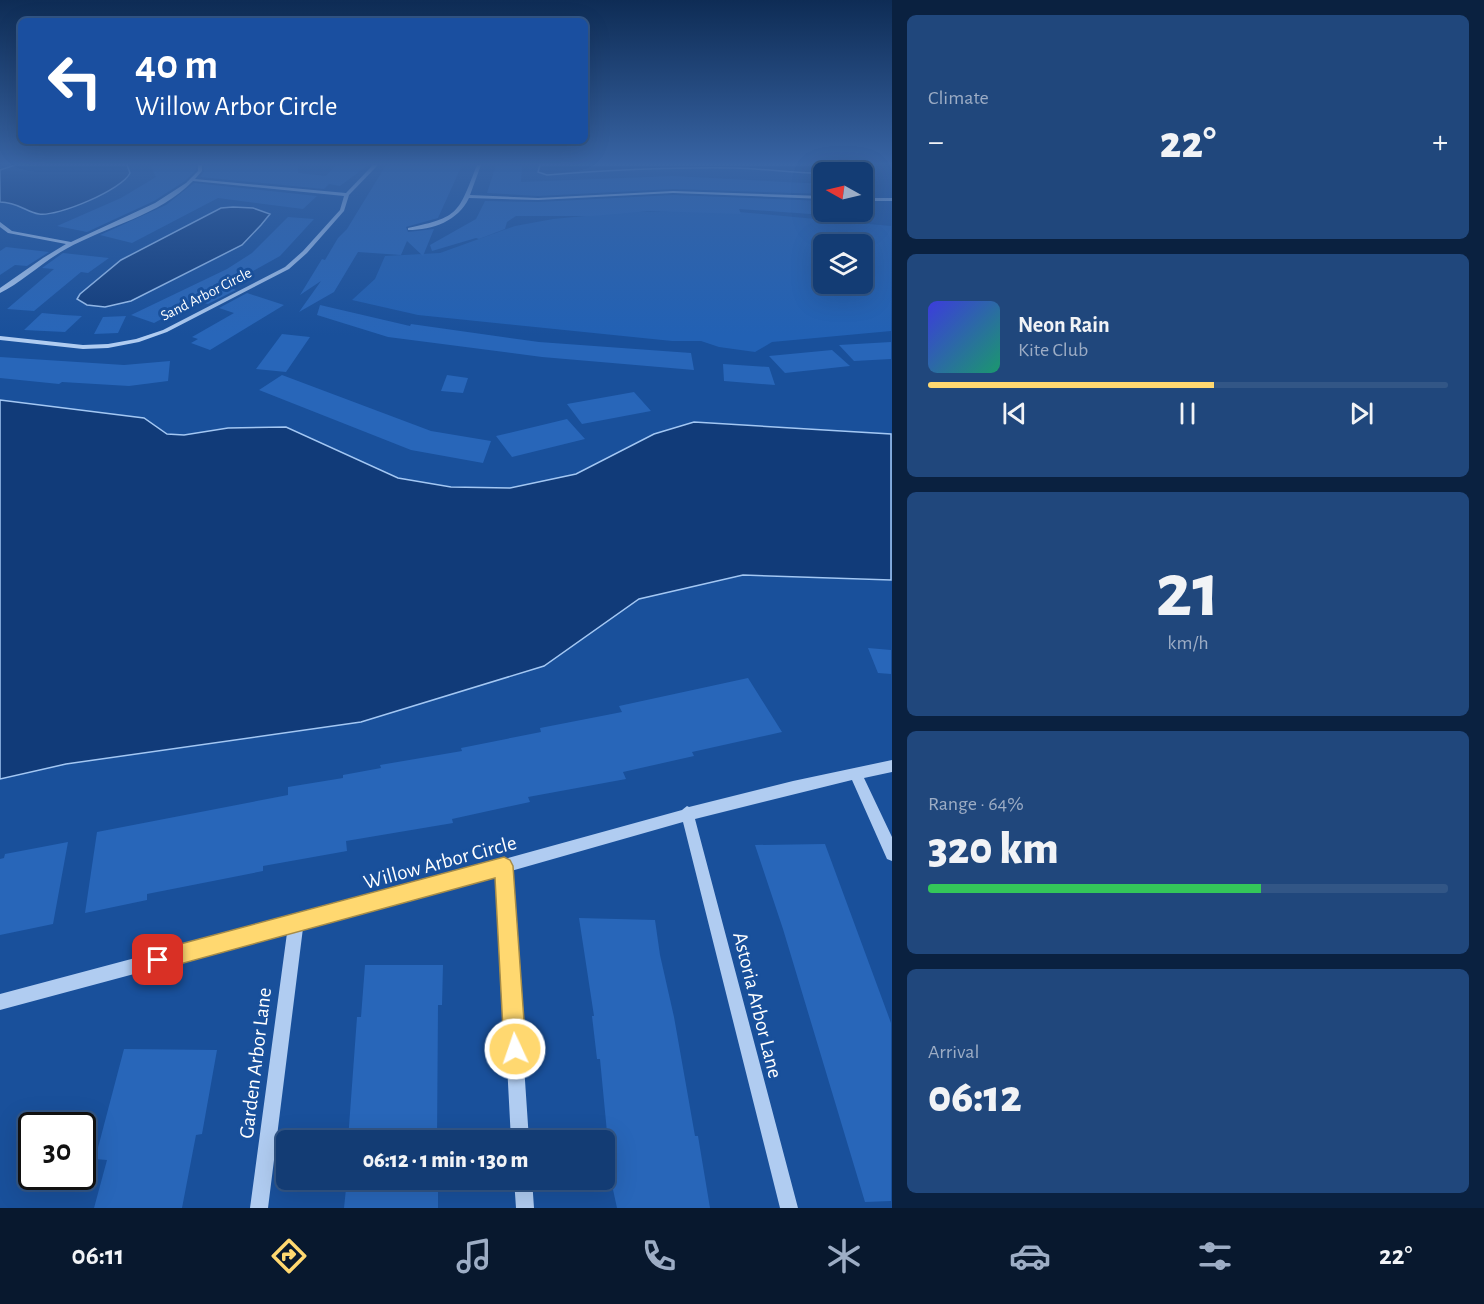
<!DOCTYPE html>
<meta charset="utf-8">
<style>
body{margin:0;font-family:"Alegreya Sans",sans-serif;background:#20477c;color:#f1f3f6;height:100vh;display:flex;flex-direction:column;font-size:22px;white-space:nowrap}
*{box-sizing:border-box;margin:0}
p{font-size:20px;color:#9dadc5}
.icon{flex:none;width:33px;height:33px;fill:none;stroke:currentColor;stroke-width:2;stroke-linecap:round;stroke-linejoin:round}
.map{position:relative;flex:1;overflow:hidden}
.details{display:flex;flex-direction:column;gap:15px;padding:15px;background:#0a2140;width:592px}
.details>*{flex:none}
.hud{position:absolute;left:18px;top:18px;width:570px;height:126px;border-radius:9px;box-shadow:0 6px 24px #0002,0 0 0 2px #325686;background:#1a4fa0;color:#fff;overflow:hidden}
.needle{width:39px;rotate:278deg}
.buttons{position:absolute;left:813px;top:162px;display:grid;gap:12px}
.buttons a{display:grid;place-items:center;width:60px;height:60px;border-radius:9px;background:#133c74;box-shadow:0 6px 24px #0002,0 0 0 2px #325686;font-size:30px}
.speed{position:absolute;left:18px;top:1112px;display:flex;gap:12px;font-size:30px;font-weight:700;text-align:center}
.speed>*{display:grid;place-content:center;width:78px;height:78px;border-radius:50%;background:#133c74;box-shadow:0 6px 24px #0002,0 0 0 2px #325686;line-height:1}
.speed .limit{border:3px solid #111;border-radius:9px;background:#fff;color:#111}
.pin{position:absolute;display:grid;place-items:center;width:51px;height:51px;color:#fff;margin:-26px;border-radius:12px;box-shadow:0 3px 9px #0006}
.me{position:absolute;width:66px;margin:-33px;rotate:357deg;stroke-linejoin:round;filter:drop-shadow(0 0 4px #0008)}
.turn{display:flex;align-items:center;gap:21px;height:126px;padding:0 18px;font-size:27px}
.turn .icon{width:78px;height:78px;stroke-width:2.5}
.turn b{display:block;font-size:42px;line-height:51px}
.big{font-size:45px;font-weight:800;line-height:1.1}
.details .tile{flex:1;display:flex;flex-direction:column;justify-content:center;gap:9px;min-width:0;padding:0 21px;border-radius:9px;background:#20477c}
.details .dial{align-items:center;gap:0}
.dial b{font-size:78px;line-height:1}
.song{display:flex;align-items:center;gap:18px}
.cover{width:72px;height:72px;border-radius:9px;background:linear-gradient(135deg,hsl(240 70% 55%),hsl(160 70% 35%))}
.played{height:6px;border-radius:3px;background:linear-gradient(90deg,#ffd870 55%,#325686 55%)}
.keys{display:flex;justify-content:space-around;direction:ltr}
.heat{display:flex;justify-content:space-between;align-items:center;font-size:33px;direction:ltr}
.charge{height:9px;border-radius:4px;background:linear-gradient(90deg,#34c759 64%,#325686 0)}
.trip{position:absolute;left:276px;top:1130px;width:339px;height:60px;border-radius:9px;background:#133c74;box-shadow:0 6px 24px #0002,0 0 0 2px #325686;font-weight:800;line-height:60px;text-align:center}
.tab-bar{display:flex;height:96px;justify-content:space-around;align-items:center;background:#08182e;color:#9dadc5}
.tab-bar .icon{width:42px;height:42px}
.tab-bar .active{color:#ffd870}
.tab-bar b{font-size:27px;color:#f1f3f6}
main{display:flex;flex:1;min-height:0}
.map>svg:first-child{display:block}
.green{fill:#2261b4;fill-rule:evenodd}
.water{fill:#113b79;stroke:#a3c7f3;stroke-width:1.5}
.building{fill:#2866b9}
.lines{fill:none;stroke-linecap:round;stroke-linejoin:round}
.minor{fill:#b0ccf1;fill-rule:evenodd}
.route{fill:#ffd870;stroke:#a68c49;stroke-width:1.5}
.labels{text-anchor:middle;stroke-width:6;stroke-linejoin:round;paint-order:stroke}
.far-street-label{font-size:15px;fill:#fff;stroke:#19509b}
.near-street-label{font-size:21px;fill:#fff;stroke:#19509b}
</style>
<main>
<div class="map">
<svg width="892" height="1208" viewBox="0 0 892 1208">
<rect width="100%" height="100%" fill="#19509b"/>
<!-- green -->
<path class="green" d="M718,210L891,226V331L772,342L755,352L719,347L701,341H672L418,315L352,300L375,279L385,256L440,253L515,226L553,219L627,212ZM824,244H862V284H824Z"/>
<!-- water -->
<path class="water" d="M15,165H127L130,173C123,189 58,217 39,214C26,212 18,202 0,202V170Z
M540,165H863L857,172C817,177 776,169 735,168C672,167 610,170 547,175L538,172Z
M233,207L253,208L270,214L261,225L242,245L131,301L105,307L87,305L77,299L80,294L121,260L221,208Z
M0,400L144,418L167,434L184,435L228,428L286,427L398,478L451,487L510,488L576,474L654,434L694,422L891,434V580L743,575L639,599L544,666L361,722L66,764L0,779Z"/>
<!-- building -->
<path class="building" d="M150,165H196V170L185,181L154,201L87,232L57,226L121,198L156,177Z
M204,165H298V173L326,176L336,165H368L340,186L329,184L324,189L200,177L204,172Z
M386,165H462L438,218L406,227L408,232L434,229L423,256L407,241L401,255L358,252L334,292L299,312L321,281L300,295L322,259L325,260L338,238L347,229Z
M496,165L522,166L521,182L673,176L824,184V194L673,189L538,196L487,193Z
M194,183L317,196L303,209L218,198L132,243L100,235L166,205Z
M673,195L824,201V215L739,209L741,214L650,211L593,216H516L507,222L505,229L479,239L476,238L432,251L430,245L476,219L485,201L538,202Z
M288,217L314,219L280,256L226,286L236,290L208,304L196,301L154,323L131,315L227,269L252,253Z
M6,247L49,252L27,266L15,265L0,275V251Z
M63,253L109,258L88,273L81,272L34,311L7,309L54,269L42,268Z
M247,293L284,305L210,350L191,343L198,339L192,337L234,313L219,308Z
M320,305L410,326L411,324L539,342L691,353L694,370L542,357L388,337L317,315Z
M42,313L64,315L82,316L65,332L24,330Z
M126,316L118,333L94,334L103,317Z
M282,334L310,337L286,372L256,369Z
M891,342V359L854,361L839,345Z
M832,350L850,366L785,373L769,356Z
M0,357L124,365L170,361L168,381L129,386L62,382L59,384L0,378Z
M723,364L769,367L775,385L724,381Z
M282,375L431,431L491,441L483,463L411,450L259,390Z
M447,375L468,378L463,393L441,391Z
M634,392L651,411L582,424L567,404Z
M567,419L585,439L512,457L496,436Z
M868,648L891,650V674L878,673Z
M748,678L782,732L692,752L694,756L623,772L626,779L528,797L530,802L452,819L453,823L346,841L347,851L263,866V871L147,894V900L85,913L97,832L288,795V787L343,778V775L381,768L380,765L462,751L461,748L541,732L540,728L622,712L619,706Z
M68,842L53,924L0,935V859L4,858L5,854Z
M825,844L891,1023V1201L865,1202L783,929L755,845Z
M579,918L655,920L660,955L674,1017L695,1136H698L710,1208H617L612,1185L600,1059H597L592,1016H594Z
M365,965H443L442,1005H438L437,1140H348L357,1017H361Z
M124,1049L217,1050L202,1134L196,1135L182,1208H94L107,1160L95,1159Z
M347,1179H438V1208H344Z"/>
<g class="lines">
<!-- minor -->
<path class="minor" d="M198,165H202V171L195,179L346,193L373,165H378L349,195L344,211L307,253L289,269L167,332L139,342L108,348L83,349L0,340V336L83,345L108,344L136,339L163,330L285,267L303,251L340,210L344,196L193,181C159,216 107,226 66,249C44,261 21,283 0,293V288L43,258L66,244L8,233L0,227V222L12,231L71,242L155,203L186,183L198,171Z
M477,165H481L470,195L538,198L673,191L824,196V199L673,193L538,200L469,198C458,221 433,230 408,230V228C460,217 458,213 477,165Z
M862,198H892V201H862Z
M892,760V772L864,778L892,837V861L887,859L852,780L695,819L798,1208H780L683,822L511,871L529,1140H511L497,875L303,928L268,1208H250L287,933L0,1010V994L439,877L682,810L687,806L689,807L793,781Z
M514,1179H532L534,1208H516Z"/>
</g>
<!-- sky -->
<linearGradient id="sky" x2="0" y2="1"><stop stop-color="#0e2c55"/><stop offset="0.49" stop-color="#3864a4"/><stop offset="1" stop-color="#3864a4" stop-opacity="0"/></linearGradient>
<rect width="892" height="335" fill="url(#sky)"/>
<!-- route -->
<path class="route" d="M504,857L510,860L513,866L526,1049L523,1056L515,1060L507,1056L504,1049L495,878L158,970L151,967L148,960L151,953L158,950Z"/>
<g class="labels">
<!-- far-street labels -->
<g class="far-street-label">
<text transform="translate(206 294) rotate(-27)" y="5">Sand Arbor Circle</text>
</g>
<!-- near-street labels -->
<g class="near-street-label">
<text transform="translate(440 862) rotate(-15)" y="7">Willow Arbor Circle</text>
<text transform="translate(758 1005) rotate(76)" y="7">Astoria Arbor Lane</text>
<text transform="translate(255 1063) rotate(-83)" y="7">Garden Arbor Lane</text>
</g>
</g>
</svg>
<div class="buttons">
<a><svg class="needle" viewBox="-14 -14 28 28"><path d="M0-13l5 13h-10z" fill="#e53935"/><path d="M0 13l5-13h-10z" fill="#9dadc5"/></svg></a>
<a><svg class="icon" aria-label="layers" viewBox="0 0 24 24"><path d="M12 4l9 5-9 5-9-5zM3 14l9 5 9-5"/></svg></a>
</div>
<div class="speed"><div class="limit">30</div></div>
<div class="pin" style="left:158px;top:960px;background:#d93025"><svg class="icon" aria-label="arrive" viewBox="0 0 24 24"><path d="M6 21V4h12l-3 4 3 4H6"/></svg></div>
<svg class="me" style="left:515px;top:1049px" viewBox="-20 -20 40 40"><circle r="17" fill="#ffd870" stroke="#fff" stroke-width="3"/><path d="M0-11L8 9 0 5-8 9z" fill="#fff"/></svg>
<div class="trip">06:12 · 1 min · 130 m</div>
<div class="hud">
<div class="turn"><svg class="icon" aria-label="left" viewBox="0 0 24 24"><path d="M17 20v-9H6M10 6l-5 5 5 5"/></svg><div><b>40 m</b>Willow Arbor Circle</div></div>
</div>
</div>
<section class="details">
<div class="tile"><p>Climate</p>
<div class="heat"><a>−</a><b class="big">22°</b><a>+</a></div>
</div>
<div class="tile">
<div class="song"><i class="cover"></i><div><b>Neon Rain</b><p>Kite Club</p></div></div>
<div class="played"></div>
<div class="keys"><svg class="icon" aria-label="previous" viewBox="0 0 24 24"><path d="M18 5L8 12l10 7zM5 5v14"/></svg><svg class="icon" aria-label="pause" viewBox="0 0 24 24"><path d="M8 5v14M16 5v14"/></svg><svg class="icon" aria-label="next" viewBox="0 0 24 24"><path d="M6 5l10 7-10 7zM19 5v14"/></svg></div>
</div>
<div class="tile dial"><b>21</b><p>km/h</p></div>
<div class="tile"><p>Range · 64%</p><b class="big">320 km</b><div class="charge"></div></div>
<div class="tile"><p>Arrival</p><b class="big">06:12</b></div>
</section>
</main>
<nav class="tab-bar">
<b>06:11</b>
<svg class="icon active" aria-label="directions" viewBox="0 0 24 24"><path d="M12 3l9 9-9 9-9-9zM9 14v-3h6M13 9l2 2-2 2"/></svg>
<svg class="icon" aria-label="music" viewBox="0 0 24 24"><path d="M9 18V5l10-2v13"/><circle cx="6" cy="18" r="3"/><circle cx="16" cy="16" r="3"/></svg>
<svg class="icon" aria-label="phone" viewBox="0 0 24 24"><path d="M5 4h4l2 5-3 2q2 4 5 5l2-3 5 2v4C11 20 4 13 5 4z"/></svg>
<svg class="icon" aria-label="climate" viewBox="0 0 24 24"><path d="M12 3v18M4 7l16 10M4 17L20 7"/></svg>
<svg class="icon" aria-label="car" viewBox="0 0 24 24"><path d="M5 17H2v-5l4-1 3-4h7l3 4 3 1v5h-3M9 17h6M6 11h13"/><circle cx="7" cy="17" r="2"/><circle cx="17" cy="17" r="2"/></svg>
<svg class="icon" aria-label="filters" viewBox="0 0 24 24"><path d="M4 7h16M4 17h16"/><circle cx="9" cy="7" r="2"/><circle cx="15" cy="17" r="2"/></svg>
<b>22°</b>
</nav>
